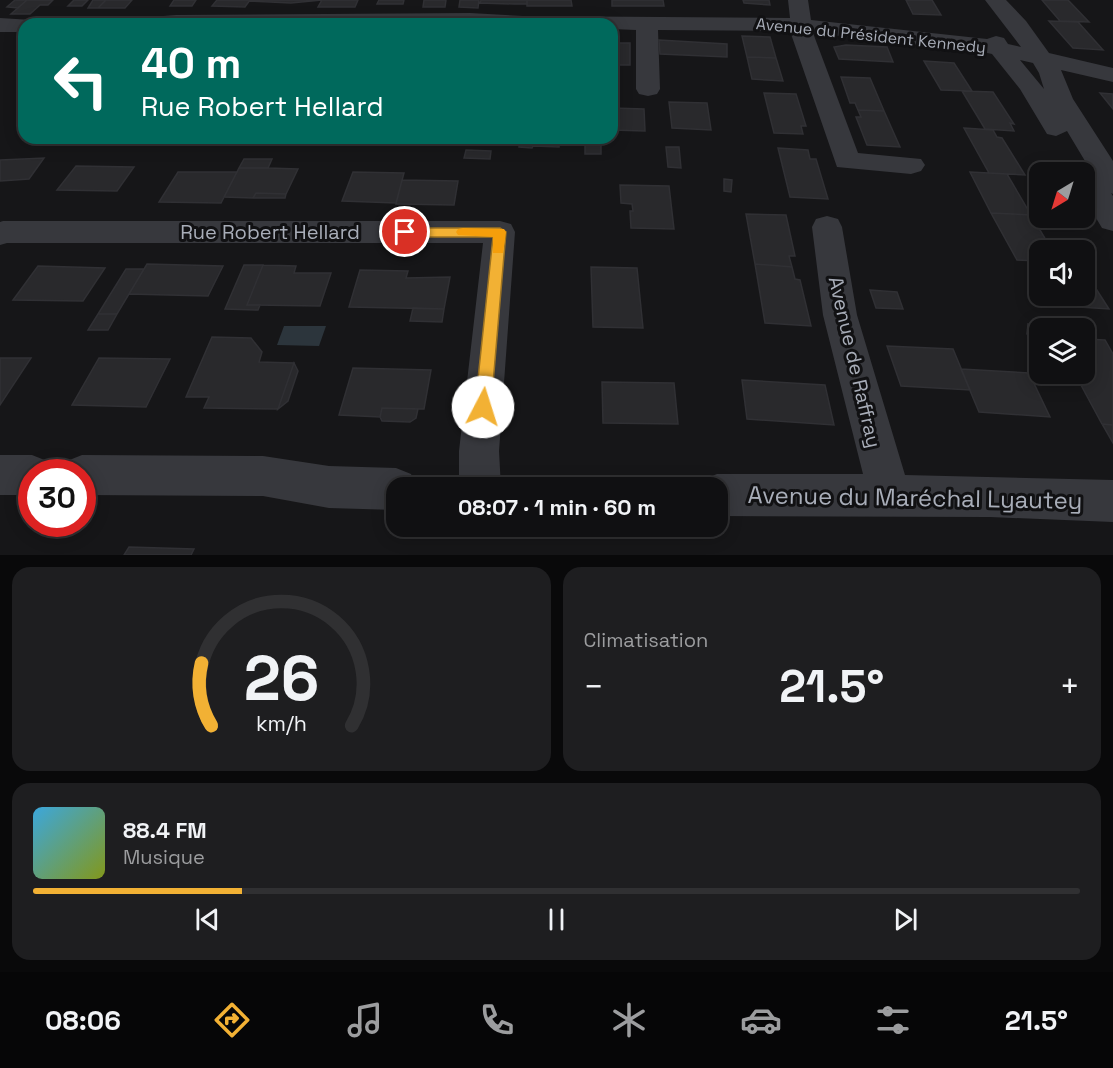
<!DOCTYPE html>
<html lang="fr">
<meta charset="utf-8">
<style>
body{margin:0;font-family:"Space Grotesk",sans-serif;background:#1e1e20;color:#f1f3f6;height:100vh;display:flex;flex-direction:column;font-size:22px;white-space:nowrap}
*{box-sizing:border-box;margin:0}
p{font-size:20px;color:#9c9d9f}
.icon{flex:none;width:33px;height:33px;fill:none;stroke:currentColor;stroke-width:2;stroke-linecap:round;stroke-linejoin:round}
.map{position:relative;height:555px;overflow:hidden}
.details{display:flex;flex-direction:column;gap:12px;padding:12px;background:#09090a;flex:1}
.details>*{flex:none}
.hud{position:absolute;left:18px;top:18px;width:600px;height:126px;border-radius:18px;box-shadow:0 3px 15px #0003,0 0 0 2px #303032;background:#00695c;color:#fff;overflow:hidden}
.needle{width:39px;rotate:218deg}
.fabs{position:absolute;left:1029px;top:162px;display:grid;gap:12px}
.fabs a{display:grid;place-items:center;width:66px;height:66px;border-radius:12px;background:#101012;box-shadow:0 3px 15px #0003,0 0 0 2px #303032;font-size:30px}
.speed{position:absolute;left:18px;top:459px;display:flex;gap:12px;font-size:30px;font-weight:700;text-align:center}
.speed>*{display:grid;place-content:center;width:78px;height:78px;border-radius:50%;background:#101012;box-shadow:0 3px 15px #0003,0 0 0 2px #303032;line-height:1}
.speed .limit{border:9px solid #d22;background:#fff;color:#111}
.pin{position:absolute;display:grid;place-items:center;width:51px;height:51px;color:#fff;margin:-26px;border:3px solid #fff;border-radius:50%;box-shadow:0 2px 6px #0007}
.me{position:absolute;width:66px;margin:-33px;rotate:5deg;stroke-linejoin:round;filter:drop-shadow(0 0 4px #0008)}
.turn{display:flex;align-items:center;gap:21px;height:126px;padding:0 24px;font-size:27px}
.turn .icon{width:78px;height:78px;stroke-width:2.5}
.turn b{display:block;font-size:42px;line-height:51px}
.big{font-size:45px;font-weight:700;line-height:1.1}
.details .card{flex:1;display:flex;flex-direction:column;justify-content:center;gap:9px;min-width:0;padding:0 21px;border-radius:18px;background:#1e1e20}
.details .dial{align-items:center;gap:0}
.dial svg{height:156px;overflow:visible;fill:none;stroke:#303032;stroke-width:7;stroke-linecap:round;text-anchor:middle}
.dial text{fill:#f1f3f6;stroke:none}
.song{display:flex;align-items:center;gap:18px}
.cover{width:72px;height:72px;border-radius:9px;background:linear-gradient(135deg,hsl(200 70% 55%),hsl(70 70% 35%))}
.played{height:6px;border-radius:3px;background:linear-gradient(90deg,#f2b134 20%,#303032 20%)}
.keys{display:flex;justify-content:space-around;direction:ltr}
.heat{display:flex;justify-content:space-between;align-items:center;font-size:33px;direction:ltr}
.details .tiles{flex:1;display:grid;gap:12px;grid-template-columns:1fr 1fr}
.card:last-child{grid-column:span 2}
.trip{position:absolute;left:386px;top:477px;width:342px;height:60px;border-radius:18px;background:#101012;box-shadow:0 3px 15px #0003,0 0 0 2px #303032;font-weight:700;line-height:60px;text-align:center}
.tab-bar{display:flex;height:96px;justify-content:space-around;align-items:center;background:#060607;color:#9c9d9f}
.tab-bar .icon{width:42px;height:42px}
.tab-bar .selected{color:#f2b134}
.tab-bar b{font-size:27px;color:#f1f3f6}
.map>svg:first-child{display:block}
.water{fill:#2c353c}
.building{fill:#29292c;stroke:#303034;stroke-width:1.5}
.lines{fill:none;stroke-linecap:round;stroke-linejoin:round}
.minor{fill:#37383d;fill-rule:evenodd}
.route{fill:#f2b134;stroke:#9d7322;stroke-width:1.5}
.slow{fill:#f59e0b}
.labels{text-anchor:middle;stroke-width:6;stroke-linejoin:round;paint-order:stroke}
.far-street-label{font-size:16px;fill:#a8adb8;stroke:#111113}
.street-label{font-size:20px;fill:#a8adb8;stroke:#111113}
.near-street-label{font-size:24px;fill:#a8adb8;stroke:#111113}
</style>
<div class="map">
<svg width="1113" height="555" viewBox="0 0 1113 555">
<rect width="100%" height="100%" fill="#161618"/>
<!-- water -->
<path class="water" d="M284,326H326L319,346L277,345Z"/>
<!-- building -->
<path class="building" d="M15,0H27L18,8L7,7Z
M27,0H53L48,5H40L30,14H11Z
M74,0H88L82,6H68Z
M93,0H106L98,8H88Z
M106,0H132L125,8H98Z
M174,0H196L192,6H170Z
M217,0H250L245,7L212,6Z
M322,0H358L355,7H318Z
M322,0L291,3L250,1V0Z
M379,0H404L403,4H377Z
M424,0H446L445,7H423Z
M460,0H479L478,8L459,7Z
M481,0H527V4H514L480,3Z
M527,0H571L572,6H527Z
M612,0H663L664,6H612Z
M743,0H769L770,5L744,3Z
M906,0H932L941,15L913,14Z
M1042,0H1068L1089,22L1060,21Z
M1049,21L1078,22L1103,50L1073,48Z
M742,36L770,37L776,58L747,57Z
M659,40L727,44V57L660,54Z
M612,43H630V65H612Z
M846,45L887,47L893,62L839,59L834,47Z
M747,57L776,58L783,81L752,79Z
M924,61L954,63L972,91L941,90Z
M841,77L870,78L884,111L858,110L855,103H850Z
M962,91L993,92L1014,124L1010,123L1014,131L985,129Z
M764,93L796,94L806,126H801L803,134L774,133Z
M1100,93L1113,94V109Z
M669,102L707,103L711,130L672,128Z
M612,108L644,109L645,131L612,130Z
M858,110L884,111L900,147L867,145L856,117H861Z
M964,128L993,130L997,137L1002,138L1025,175L989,173Z
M520,138H560L559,147L533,146L532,148L519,147Z
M585,138H601V154H585Z
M666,147H679L681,168L668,167Z
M778,148L808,150L810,159H816L828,199L790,197Z
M466,150L491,151L490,159L464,158Z
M44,158L29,179L0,181V160Z
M244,159H272L268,168H239Z
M76,166L134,167L117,191L57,190Z
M239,168H268L298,169L286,194L256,193L253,198L224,197Z
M178,172H237L221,203L159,202Z
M353,172L404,173L396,203L342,201Z
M970,172L1007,174L1031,215L991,213Z
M724,179L732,180L731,192L724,191Z
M402,180L458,181L454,205L396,204Z
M620,185L669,186L674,229L631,228L630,211H633L632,204L621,203Z
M256,193L286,194L285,198H253Z
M991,213L1031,215L1052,250H1040V261L1017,260Z
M746,214L786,215L795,256H789L792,267L755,264Z
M147,264L223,266L208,296L129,294Z
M755,264L792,267L795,279L800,280L811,326L765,323Z
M244,265H263L247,305H260L258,310L225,309Z
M263,265L296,266L294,273H331L320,306L247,305Z
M38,266L105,268L83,301L13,300Z
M591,267L637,268L643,328L593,327Z
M126,269H144L117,314H98Z
M360,270L408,271L406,278L450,277L444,309L349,307Z
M1084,270L1109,309L1063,306L1057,296H1084Z
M870,290L897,292L903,309L876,308Z
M413,308L444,309L442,322L410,321Z
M98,314H117L108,330H88Z
M1028,324L1041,328L1040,339L1027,334Z
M212,337L251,338L262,352L259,362L294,363L278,409L204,408L209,397H186Z
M1084,339L1105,340L1113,354V425L1102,424L1075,374H1084Z
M887,346L953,349L970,390L901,386Z
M0,358H31L0,405Z
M99,358L170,359L146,407L72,405Z
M294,363L298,371L288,401L278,409Z
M353,368L431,370L424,409L382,408L380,417L339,415Z
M961,369L1029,373L1050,417L979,412Z
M742,380L825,385L834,425L747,419Z
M602,382L674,383L678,424L603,423Z
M382,408L418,409L416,418L410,422L382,421L380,417Z
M1102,424L1113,425V443Z
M129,547L194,549L191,555H124Z"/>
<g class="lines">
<!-- minor -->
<path class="minor" d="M788,0H808L811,20L987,39L996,36L1004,38L1008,44L1021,47L985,0H1006L1026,21L1049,53L1113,68V82L1061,70L1073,99L1113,161V194L1111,193L1113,196V231L1102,228L1084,198V172H1071L1074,167L1088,166L1067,131L1056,136L1047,134L1020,89L992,54L983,52L813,33L858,153L921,159L925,165L921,171L911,174L837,167L790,31L658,30L660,89L657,94L648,96L639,94L636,89V30L612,29V24H121L124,19L176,15L470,13L523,16L790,18ZM1020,60L1033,63L1039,73L1044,89Z
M0,18L32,20L34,24H24V32H0Z
M827,216L838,219L842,227L857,315L905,475L1113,480V522L990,517L717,516V488H699L702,480L717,474H863L823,315L812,227L816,219Z
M3,221H500L511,224L515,232L499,451L501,488H459V451L483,243H7L0,245V222Z
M0,455H32L47,461L52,472H32V495H0Z
M82,455L263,456L329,466L396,468L411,474L417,488H396V510L329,508L263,496L82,495V472H62L67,461Z"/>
</g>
<!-- route -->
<path class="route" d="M405,228H500L506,232L491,407L489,413L483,415L478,413L475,407L493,237H405L398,232Z"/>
<!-- slow -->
<path class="slow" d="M463,228L504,229L506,232L503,253H493V237L458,235L456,232L458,229Z"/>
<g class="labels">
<!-- far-street labels -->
<g class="far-street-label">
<text transform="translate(871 35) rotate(6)" y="6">Avenue du Président Kennedy</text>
</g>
<!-- street labels -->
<g class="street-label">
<text x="270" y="239">Rue Robert Hellard</text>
<text transform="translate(855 362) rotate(77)" y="7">Avenue de Raffray</text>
</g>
<!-- near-street labels -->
<g class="near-street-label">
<text transform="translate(915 498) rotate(1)" y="8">Avenue du Maréchal Lyautey</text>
</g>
</g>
</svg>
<div class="fabs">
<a><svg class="needle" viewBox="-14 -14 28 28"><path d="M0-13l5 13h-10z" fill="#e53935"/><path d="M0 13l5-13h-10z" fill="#9c9d9f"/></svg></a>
<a><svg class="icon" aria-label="sound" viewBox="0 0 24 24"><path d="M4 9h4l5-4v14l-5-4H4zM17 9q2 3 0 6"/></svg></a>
<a><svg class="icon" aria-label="layers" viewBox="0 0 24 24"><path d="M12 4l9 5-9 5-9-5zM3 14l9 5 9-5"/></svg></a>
</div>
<div class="speed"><div class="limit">30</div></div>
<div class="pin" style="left:405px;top:232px;background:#d93025"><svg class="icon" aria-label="arrive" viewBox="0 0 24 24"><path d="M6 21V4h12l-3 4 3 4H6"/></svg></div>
<svg class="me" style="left:483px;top:407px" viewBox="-20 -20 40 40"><circle r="19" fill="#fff"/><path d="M0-13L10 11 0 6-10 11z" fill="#f2b134"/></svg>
<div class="trip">08:07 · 1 min · 60 m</div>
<div class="hud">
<div class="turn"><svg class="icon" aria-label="left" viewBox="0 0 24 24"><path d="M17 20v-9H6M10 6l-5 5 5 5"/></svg><div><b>40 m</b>Rue Robert Hellard</div></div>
</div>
</div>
<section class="details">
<div class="tiles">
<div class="card dial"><svg viewBox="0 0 100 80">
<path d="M14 69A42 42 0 1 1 86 69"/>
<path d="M14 69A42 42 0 0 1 9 37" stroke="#f2b134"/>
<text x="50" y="56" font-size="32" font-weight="700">26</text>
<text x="50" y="72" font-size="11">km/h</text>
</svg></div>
<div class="card"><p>Climatisation</p>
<div class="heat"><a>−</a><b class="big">21.5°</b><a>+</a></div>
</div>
<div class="card">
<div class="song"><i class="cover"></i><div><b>88.4 FM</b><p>Musique</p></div></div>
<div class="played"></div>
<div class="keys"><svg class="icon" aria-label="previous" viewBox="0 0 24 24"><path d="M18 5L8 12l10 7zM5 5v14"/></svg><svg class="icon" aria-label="pause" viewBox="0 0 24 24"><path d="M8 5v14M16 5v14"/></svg><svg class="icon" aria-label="next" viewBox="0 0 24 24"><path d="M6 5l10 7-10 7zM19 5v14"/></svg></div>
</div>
</div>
</section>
<nav class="tab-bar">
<b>08:06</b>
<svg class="icon selected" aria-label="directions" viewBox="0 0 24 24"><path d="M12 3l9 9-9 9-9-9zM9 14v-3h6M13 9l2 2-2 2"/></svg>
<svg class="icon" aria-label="music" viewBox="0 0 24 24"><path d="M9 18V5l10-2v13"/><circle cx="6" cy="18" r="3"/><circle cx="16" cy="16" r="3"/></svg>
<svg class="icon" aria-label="phone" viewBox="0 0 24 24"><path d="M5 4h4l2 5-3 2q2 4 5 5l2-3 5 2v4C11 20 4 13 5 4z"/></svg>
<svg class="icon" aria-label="climate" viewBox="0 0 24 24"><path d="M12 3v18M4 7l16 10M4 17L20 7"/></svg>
<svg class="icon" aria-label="car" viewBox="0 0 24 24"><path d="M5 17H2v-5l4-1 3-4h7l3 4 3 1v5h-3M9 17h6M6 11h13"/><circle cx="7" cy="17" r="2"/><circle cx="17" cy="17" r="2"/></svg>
<svg class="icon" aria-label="filters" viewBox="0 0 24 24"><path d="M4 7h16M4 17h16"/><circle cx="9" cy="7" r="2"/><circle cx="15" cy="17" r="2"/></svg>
<b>21.5°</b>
</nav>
